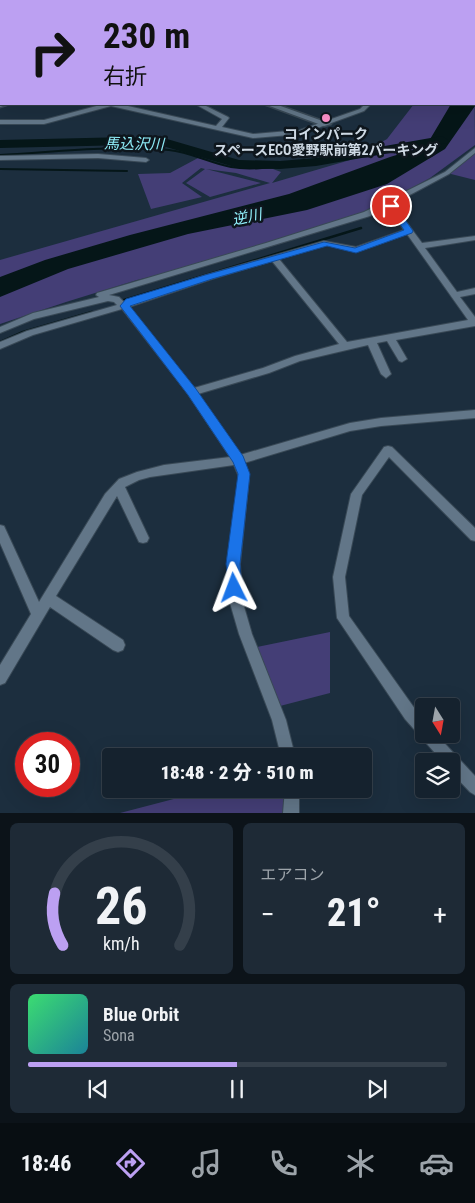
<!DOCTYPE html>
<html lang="ja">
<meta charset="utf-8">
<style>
body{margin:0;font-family:"Roboto Condensed","Noto Sans JP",sans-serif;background:#1e2a36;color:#f1f3f6;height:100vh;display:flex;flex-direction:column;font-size:19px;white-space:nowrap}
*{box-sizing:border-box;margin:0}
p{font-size:16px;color:#9da4aa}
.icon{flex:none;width:28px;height:28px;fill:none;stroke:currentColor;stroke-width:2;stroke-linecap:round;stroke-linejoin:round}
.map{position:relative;height:813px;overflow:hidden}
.drawer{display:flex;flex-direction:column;gap:10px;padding:10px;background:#0c1319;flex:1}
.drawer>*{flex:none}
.banner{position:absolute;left:0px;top:0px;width:475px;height:105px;box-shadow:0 5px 20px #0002,0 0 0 1px #343f4a;background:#bca0f2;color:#111;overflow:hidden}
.needle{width:32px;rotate:169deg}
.buttons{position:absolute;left:415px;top:698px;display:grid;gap:10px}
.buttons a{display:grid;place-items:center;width:45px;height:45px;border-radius:5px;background:#15222e;box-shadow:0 5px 20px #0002,0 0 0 1px #343f4a;font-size:25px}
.speed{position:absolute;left:15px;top:732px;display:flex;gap:10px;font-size:25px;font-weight:700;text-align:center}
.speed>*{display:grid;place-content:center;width:65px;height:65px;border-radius:50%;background:#15222e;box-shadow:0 5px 20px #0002,0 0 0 1px #343f4a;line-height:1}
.speed .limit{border:8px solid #d22;background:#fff;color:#111}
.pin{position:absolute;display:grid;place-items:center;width:42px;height:42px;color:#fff;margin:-21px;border:2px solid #fff;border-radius:50%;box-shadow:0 1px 5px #0007}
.me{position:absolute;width:55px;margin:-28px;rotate:357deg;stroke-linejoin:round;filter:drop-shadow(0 0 4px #0008)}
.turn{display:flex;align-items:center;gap:18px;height:105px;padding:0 20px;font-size:22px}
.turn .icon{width:65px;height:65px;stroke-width:2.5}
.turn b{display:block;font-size:35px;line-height:42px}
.big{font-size:38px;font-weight:800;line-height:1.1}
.drawer .tile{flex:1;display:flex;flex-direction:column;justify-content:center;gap:8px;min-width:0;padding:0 18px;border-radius:8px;background:#1e2a36}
.drawer .dial{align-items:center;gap:0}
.dial svg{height:130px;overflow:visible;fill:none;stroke:#343f4a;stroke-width:7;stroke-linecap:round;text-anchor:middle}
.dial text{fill:#f1f3f6;stroke:none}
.song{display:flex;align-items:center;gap:15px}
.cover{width:60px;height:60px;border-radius:8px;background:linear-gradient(135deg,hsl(140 70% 55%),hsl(190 70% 35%))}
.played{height:5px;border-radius:2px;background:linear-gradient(90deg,#bca0f2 50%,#343f4a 50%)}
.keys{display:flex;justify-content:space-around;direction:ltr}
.heat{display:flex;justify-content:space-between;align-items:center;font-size:28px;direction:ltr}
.drawer .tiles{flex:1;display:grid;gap:10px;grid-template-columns:1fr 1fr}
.tile:last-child{grid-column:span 2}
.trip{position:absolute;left:102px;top:748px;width:270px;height:50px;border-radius:5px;background:#15222e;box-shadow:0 5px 20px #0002,0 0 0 1px #343f4a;font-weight:800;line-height:50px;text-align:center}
.dock{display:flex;height:80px;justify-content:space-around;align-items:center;background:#080e12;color:#9da4aa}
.dock .icon{width:35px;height:35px}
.dock .active{color:#bca0f2}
.dock b{font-size:22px;color:#f1f3f6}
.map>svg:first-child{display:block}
.green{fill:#443e76}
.water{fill:#051618}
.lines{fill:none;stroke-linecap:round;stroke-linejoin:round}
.stream-far1{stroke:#051618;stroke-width:2}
.stream{stroke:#051618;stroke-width:2.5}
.river{fill:#051618;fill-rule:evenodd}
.minor-casing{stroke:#394956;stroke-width:2}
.tertiary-casing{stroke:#394956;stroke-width:3}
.minor{fill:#627688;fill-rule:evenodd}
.tertiary{fill:#627688;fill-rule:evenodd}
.rail-casing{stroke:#99a6b3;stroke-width:3}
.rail{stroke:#0e161d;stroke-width:2;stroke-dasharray:5;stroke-linecap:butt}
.route{fill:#1a73e8;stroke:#114b97}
.poi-dot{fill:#fa8fc8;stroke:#0e161d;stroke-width:2}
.labels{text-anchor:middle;stroke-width:5;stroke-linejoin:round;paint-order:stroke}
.far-poi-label{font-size:14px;font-weight:bold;fill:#ced9e4;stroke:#0e161d}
.far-water-label{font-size:15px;font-style:italic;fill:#8feef9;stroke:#0e161d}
</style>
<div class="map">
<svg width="475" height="813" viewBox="0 0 475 813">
<rect width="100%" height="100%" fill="#1c2e3e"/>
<!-- green -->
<path class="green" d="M474,22L475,145L430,178L371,210L186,268L137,280L66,302L0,324V260L270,183L236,173L206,169L261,183L210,197L186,183L205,169L201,168L182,183L202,197L151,209L138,174L170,173L198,158L241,169H273L281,172L272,183L350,160L387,139L414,104H474Z
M475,150V180L447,173Z
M330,632V693L280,706L257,647Z
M212,789H283L284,813H120Z"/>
<!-- water -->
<path class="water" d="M475,47V106L445,149L387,184L307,210L188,234L68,269L0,297V277L45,260L130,235L289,194L390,157L426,146L451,104H474Z"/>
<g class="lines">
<!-- stream-far1 -->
<path class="stream-far1" d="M0,155C56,152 113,145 169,150C190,152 210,163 231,167C254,171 277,166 300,163
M0,169L127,171"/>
<!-- stream -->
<path class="stream" d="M124,300L361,228
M0,342L23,332L92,312"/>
<!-- river -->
<path class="river" d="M442,136L448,140L447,143L316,166L280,169L238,168L166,147L129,145L0,148V140L129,137L167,139L239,160L280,161L316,158Z"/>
<defs>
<path id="minor" d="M395,0H402V1H396Z
M474,3H475V5H474Z
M0,15H1V17H0Z
M474,18H475V20H474Z
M1,71V75L0,76V72Z
M104,104H119L216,126L222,119L195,104H202L228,117L229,118L222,127L253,134L300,130L360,109L365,104H371L364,111L301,134L253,138L111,106L44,124H0V120H44Z
M475,148V153L449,174L393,204L422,243L475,236V240L425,248L457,292L475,288V294L460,297L475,317V326L396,340L407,359L402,362L399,361L387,341L377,343L391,374L386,378L381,374L368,345L300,361L269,373L198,394L240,455L350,423L381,418L475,410V418L381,426L350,431L244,463L249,477L240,564L243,603L252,634L286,720L295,756H281L272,720L239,634L230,603L228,564L239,477L234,465L150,477L139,480L125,487L149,538L147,542L143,543L139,542L117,496L56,596L123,640L125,645L123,650L118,652L113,650L50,607L5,683L0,685V665L31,614L0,543V525L4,526L39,602L105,494L119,479L137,472L164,465L230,457L188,394L122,309L33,335L0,349V342L27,331L117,305L114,302L108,301L34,319L0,333V327L33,313L99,297L96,295L97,293L266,243L364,212L445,172ZM387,207L404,230L356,247L324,241L206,275L124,302L119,297L109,295L370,216ZM407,234L468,320L347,342L279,259L327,245L356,252ZM272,261L339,344L295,356L263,368L194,388L129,307L212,279Z
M98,154L146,158L149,160L146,162L98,158L0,160V156Z
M388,446L392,447L475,528V541L471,540L389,457L362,495L345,577L349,616L415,709L424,719V734H436L475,776V795L470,792L451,772V761H442L405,719L337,618L333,577L351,494L384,447Z
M285,789H299V813H283Z"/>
<path id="tertiary" d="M3,0H9V1H3Z
M65,0H71L72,1H66Z
M135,0H141L142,1H136Z
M0,103L9,104L0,107Z
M264,104H275L331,124L324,126Z"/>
</defs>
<!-- minor casing -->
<use href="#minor" class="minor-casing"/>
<!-- tertiary casing -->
<use href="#tertiary" class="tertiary-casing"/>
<!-- minor -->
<use href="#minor" class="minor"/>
<!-- tertiary -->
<use href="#tertiary" class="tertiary"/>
<defs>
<path id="rail" d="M242,1L248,0
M260,1L266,0
M275,1L280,0"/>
</defs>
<!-- rail casing -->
<use href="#rail" class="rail-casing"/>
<!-- rail -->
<use href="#rail" class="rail"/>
</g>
<!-- route -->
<path class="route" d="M388,204H394L413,231L412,233L356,253L327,246L212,279L130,306L196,389L243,456L250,474L240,564L242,588L239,593L234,595L230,593L226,564L238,474L233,462L188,395L120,306L126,299L205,275L324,242L355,248L404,230L387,206Z"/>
<!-- markers -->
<circle class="poi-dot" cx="326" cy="118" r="5"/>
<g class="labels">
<!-- far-poi labels -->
<g class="far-poi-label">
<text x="326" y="139">コインパーク<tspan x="326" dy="16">スペースECO愛野駅前第2パーキング</tspan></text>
</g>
<!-- far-water labels -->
<g class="far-water-label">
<text transform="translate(134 144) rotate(1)" y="5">馬込沢川</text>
<text transform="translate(247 217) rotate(-12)" y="5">逆川</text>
</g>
</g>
</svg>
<div class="buttons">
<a><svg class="needle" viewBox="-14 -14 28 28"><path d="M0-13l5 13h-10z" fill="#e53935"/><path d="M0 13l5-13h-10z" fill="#9da4aa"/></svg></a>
<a><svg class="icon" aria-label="layers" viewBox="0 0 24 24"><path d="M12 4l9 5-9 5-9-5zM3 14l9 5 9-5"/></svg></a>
</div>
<div class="speed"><div class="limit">30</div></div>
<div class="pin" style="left:391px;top:206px;background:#d93025"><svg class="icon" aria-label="arrive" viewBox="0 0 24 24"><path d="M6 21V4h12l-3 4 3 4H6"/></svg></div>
<svg class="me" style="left:234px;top:588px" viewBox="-20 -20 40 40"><path d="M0-17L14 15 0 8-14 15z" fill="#1a73e8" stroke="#fff" stroke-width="4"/></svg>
<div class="trip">18:48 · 2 分 · 510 m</div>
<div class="banner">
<div class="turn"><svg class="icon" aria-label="right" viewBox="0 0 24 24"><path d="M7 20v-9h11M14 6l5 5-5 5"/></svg><div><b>230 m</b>右折</div></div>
</div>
</div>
<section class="drawer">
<div class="tiles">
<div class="tile dial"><svg viewBox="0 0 100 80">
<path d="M14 69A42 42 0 1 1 86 69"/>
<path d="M14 69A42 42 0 0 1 9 37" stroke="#bca0f2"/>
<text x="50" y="56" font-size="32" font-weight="700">26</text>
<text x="50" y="72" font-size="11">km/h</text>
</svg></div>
<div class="tile"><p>エアコン</p>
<div class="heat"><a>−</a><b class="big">21°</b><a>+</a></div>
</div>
<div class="tile">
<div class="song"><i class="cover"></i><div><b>Blue Orbit</b><p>Sona</p></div></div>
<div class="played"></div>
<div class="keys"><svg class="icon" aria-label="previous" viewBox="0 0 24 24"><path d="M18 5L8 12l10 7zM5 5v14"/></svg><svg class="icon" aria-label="pause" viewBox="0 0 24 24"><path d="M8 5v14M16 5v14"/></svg><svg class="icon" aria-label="next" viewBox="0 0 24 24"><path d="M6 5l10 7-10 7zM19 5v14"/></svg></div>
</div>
</div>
</section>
<nav class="dock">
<b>18:46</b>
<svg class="icon active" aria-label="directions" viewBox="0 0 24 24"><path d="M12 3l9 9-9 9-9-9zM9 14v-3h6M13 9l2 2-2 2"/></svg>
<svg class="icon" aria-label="music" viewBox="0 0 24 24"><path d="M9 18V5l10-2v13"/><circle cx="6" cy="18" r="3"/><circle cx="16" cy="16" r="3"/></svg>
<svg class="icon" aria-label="phone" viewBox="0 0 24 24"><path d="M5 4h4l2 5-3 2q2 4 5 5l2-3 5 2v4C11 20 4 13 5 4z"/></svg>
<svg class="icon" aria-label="climate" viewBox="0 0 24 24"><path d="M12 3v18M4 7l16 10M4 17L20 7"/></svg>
<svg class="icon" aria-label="car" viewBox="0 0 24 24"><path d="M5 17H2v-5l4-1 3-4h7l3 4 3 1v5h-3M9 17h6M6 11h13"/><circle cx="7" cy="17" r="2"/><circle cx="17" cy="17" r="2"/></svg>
</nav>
